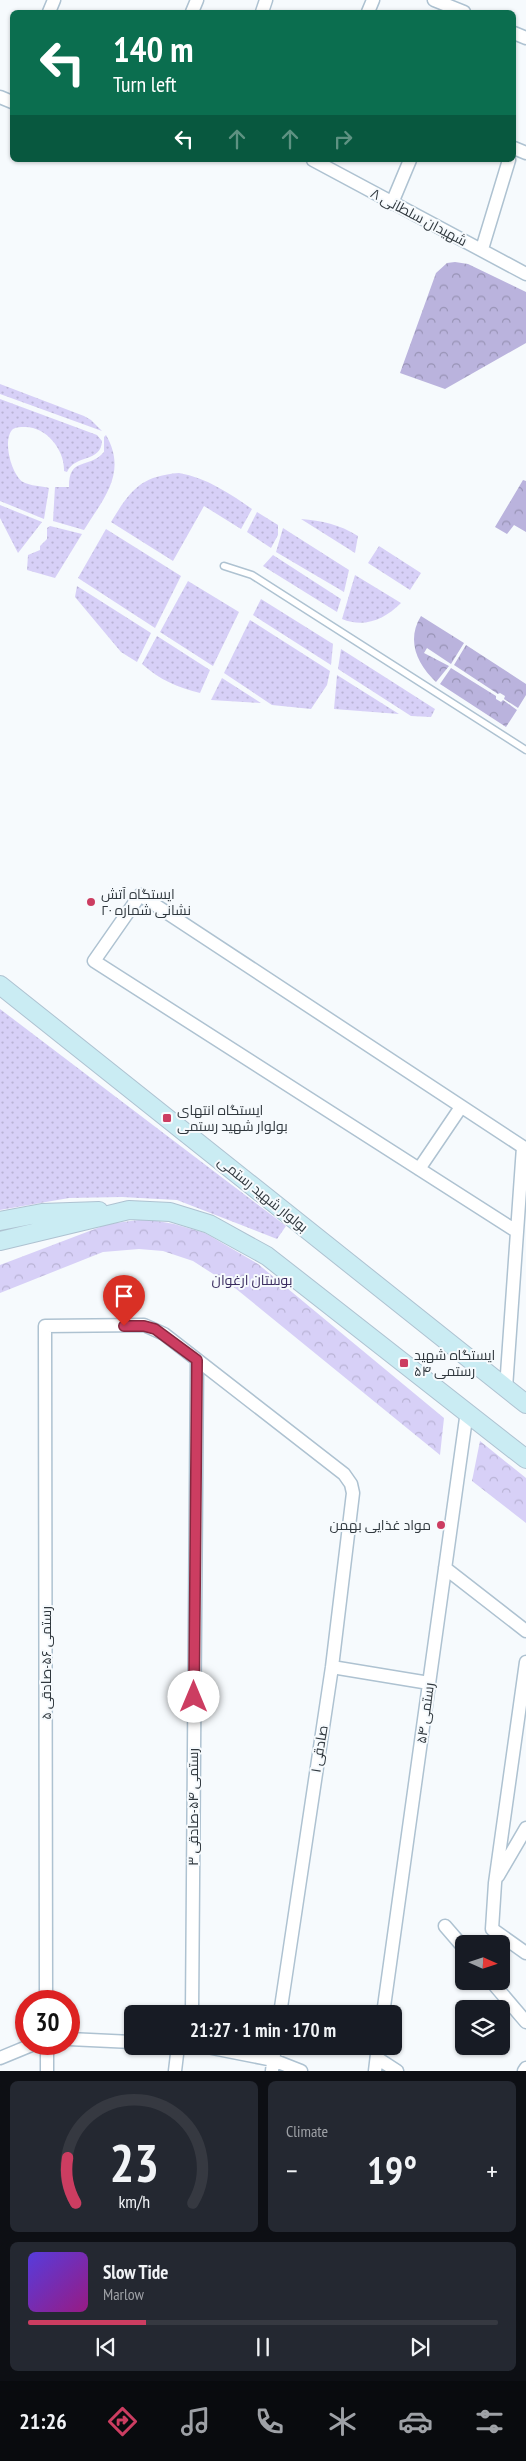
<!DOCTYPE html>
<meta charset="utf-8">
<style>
body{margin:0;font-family:"PT Sans Narrow",Cairo,sans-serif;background:#242831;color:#f1f3f6;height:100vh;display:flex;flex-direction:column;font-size:19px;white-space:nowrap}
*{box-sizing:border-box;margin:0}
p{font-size:16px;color:#9ea1a6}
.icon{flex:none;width:28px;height:28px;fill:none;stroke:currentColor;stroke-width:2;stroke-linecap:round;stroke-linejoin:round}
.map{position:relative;height:2071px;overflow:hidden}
.side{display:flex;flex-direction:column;gap:10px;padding:10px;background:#0d0f14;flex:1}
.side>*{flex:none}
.hud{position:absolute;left:10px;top:10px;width:506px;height:152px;border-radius:8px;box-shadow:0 1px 4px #0004;background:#0b6e4f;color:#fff;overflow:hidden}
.needle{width:32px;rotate:93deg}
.tools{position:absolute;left:455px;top:1935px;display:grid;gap:10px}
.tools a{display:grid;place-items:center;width:55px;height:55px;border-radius:8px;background:#171b24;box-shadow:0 1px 4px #0004;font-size:25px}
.speed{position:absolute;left:15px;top:1990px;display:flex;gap:10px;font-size:25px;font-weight:700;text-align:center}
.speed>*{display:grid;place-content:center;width:65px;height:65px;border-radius:50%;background:#171b24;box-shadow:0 1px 4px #0004;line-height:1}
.speed .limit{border:8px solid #d22;background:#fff;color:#111}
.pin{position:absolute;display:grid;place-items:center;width:42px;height:42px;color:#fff;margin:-51px -21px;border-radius:50% 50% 50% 0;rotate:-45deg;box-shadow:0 0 5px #0007}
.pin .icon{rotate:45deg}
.me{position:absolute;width:55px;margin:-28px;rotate:0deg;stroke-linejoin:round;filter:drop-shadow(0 0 4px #0008)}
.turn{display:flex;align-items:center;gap:18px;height:105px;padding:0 20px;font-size:22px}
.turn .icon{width:65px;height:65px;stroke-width:2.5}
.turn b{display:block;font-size:35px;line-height:42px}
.lanes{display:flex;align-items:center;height:48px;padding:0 20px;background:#0003;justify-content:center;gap:25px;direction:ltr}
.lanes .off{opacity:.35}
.big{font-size:38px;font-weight:600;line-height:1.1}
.side .tile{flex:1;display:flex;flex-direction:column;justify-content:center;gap:8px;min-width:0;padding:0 18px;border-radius:8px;background:#242831}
.side .dial{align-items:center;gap:0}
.dial svg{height:130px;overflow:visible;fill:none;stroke:#363941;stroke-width:7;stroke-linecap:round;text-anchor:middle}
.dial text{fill:#f1f3f6;stroke:none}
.song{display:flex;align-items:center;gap:15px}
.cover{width:60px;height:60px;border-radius:8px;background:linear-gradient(135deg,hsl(250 70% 55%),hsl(310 70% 35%))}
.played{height:5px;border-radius:2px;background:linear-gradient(90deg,#cc3d61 25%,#363941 25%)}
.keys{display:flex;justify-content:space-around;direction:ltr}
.heat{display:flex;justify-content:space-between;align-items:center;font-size:28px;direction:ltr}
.side .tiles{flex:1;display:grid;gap:10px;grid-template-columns:1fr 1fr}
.tile:last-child{grid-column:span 2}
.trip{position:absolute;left:124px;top:2005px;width:278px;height:50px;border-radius:8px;background:#171b24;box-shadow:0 1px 4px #0004;font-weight:600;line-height:50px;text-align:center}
.tab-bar{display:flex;height:80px;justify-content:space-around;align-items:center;background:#090b0e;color:#9ea1a6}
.tab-bar .icon{width:35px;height:35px}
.tab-bar .on{color:#cc3d61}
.tab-bar b{font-size:22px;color:#f1f3f6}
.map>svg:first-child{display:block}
.grass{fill:url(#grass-dots)}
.forest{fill:url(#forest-crowns)}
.park{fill:url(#park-crowns)}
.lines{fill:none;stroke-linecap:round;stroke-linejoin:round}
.service-casing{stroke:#aec2d1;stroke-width:9}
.minor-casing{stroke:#aec2d1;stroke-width:15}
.secondary-casing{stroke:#aec2d1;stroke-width:20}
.service{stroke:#fff;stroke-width:6}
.minor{stroke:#fff;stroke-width:12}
.secondary{stroke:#caecf3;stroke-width:18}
.route-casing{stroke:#85283f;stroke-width:12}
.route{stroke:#cc3d61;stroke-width:9}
.poi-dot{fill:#cc3d61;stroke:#f6fafd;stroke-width:2}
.labels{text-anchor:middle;stroke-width:4;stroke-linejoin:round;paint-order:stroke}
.street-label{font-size:14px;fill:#30383e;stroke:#f6fafd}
.poi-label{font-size:14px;fill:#30383e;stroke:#f6fafd;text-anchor:start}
.park-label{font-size:14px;fill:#3a2c60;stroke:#f6fafd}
</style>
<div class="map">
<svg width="526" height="2071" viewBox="0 0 526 2071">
<defs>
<pattern id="grass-dots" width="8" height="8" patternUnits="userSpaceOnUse" patternTransform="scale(1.25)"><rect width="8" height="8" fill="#d7d0f7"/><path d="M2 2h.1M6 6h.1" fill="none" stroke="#b9b3d5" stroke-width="1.8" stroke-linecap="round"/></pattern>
<pattern id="forest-crowns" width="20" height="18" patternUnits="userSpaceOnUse" patternTransform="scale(1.25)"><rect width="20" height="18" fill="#bab3dd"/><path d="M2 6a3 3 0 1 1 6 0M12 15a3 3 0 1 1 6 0" fill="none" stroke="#9893b5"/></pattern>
<pattern id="park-crowns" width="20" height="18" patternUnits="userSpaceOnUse" patternTransform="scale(1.25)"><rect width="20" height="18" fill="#d7d0f7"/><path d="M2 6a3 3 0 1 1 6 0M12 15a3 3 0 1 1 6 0" fill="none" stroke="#b9b3d5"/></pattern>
</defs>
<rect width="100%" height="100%" fill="#f6fafd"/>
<!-- grass -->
<path class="grass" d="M0,384L84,416L91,420L102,431L0,394Z
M0,399L97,435L102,441C101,463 75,454 67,472L64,471C65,450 46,426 24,427C20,427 17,427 13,429C2,439 11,474 23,482C30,486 42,486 49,488L44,519L0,501Z
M106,435C128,473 103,499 84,530L53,521L55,487H69C69,456 88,470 104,452V437Z
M179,473C207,478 229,493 252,509L241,529L204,506L173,561L111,522C130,491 140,476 179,473Z
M0,505L42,522L18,553L0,518Z
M257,512L278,525V535L271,548L247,532Z
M301,519C322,521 339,524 358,536L355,553Z
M50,526L82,534L55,578L27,570L28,555L40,550V546L47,539V528Z
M283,528L349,570L344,592L276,552Z
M106,529L181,576L155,628L78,578Z
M379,546L421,573L410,590L368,563Z
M273,555L341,599L337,612L263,566Z
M355,575L401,603C384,620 364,628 342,619Z
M188,581L239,612L213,666L160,632Z
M77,586L151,633L137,662L121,652L75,597Z
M261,599L333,644L331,665L253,615Z
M250,620L330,671L327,685L311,709L272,705L224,673Z
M157,636L210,670L200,693C177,687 160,680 142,664Z
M341,649L435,709L431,717L411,716L338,669Z
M337,675L399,714L334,709Z
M222,678L261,703L211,700Z
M0,1009L286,1226L277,1239L177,1200L122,1197L69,1198L0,1210Z"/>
<!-- forest -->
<path class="forest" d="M455,262L468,264L526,292V343L445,389L400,373L436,273L447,263Z
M523,480L526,481V532L514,525L507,534L495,527Z
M421,616L464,643L451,664L427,648L424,653L449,666L436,682C417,664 406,640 421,616Z
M466,645L526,684V695L518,708L504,699L505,696L500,693L498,694L454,665Z
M451,668L496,696V699L501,702L503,700L517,710L506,727L440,684Z"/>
<!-- park -->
<path class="park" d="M146,1219L174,1224L205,1233L258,1264L444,1418L440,1455L235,1288L193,1261L163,1251L139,1249L103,1252L0,1293V1265L108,1224Z
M480,1441L526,1478V1523L472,1481Z"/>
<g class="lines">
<defs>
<path id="service" d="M224,566L252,575L526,750"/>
<path id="minor" d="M434,0L464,12
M49,12L54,0
M192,12L197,0
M262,12L266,0
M368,12L373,0
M514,33L526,38
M0,97L12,102
M514,148L526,153
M313,160L526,274
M392,203L410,160
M482,249L509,160
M419,1169L461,1107
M516,1231L94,961L140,895L526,1149
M506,1388L523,1147
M445,1568L526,1631
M526,1662L495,1883L492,1929L526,1953
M332,1667L429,1683
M498,1876L526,1828
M445,1926L464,1948
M491,1981L526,2022
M46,2001L45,1326L144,1325L164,1334L344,1474L351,1484L353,1493L332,1667L280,2014
M192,2014L197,1360
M383,2014L467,1411
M69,2039L132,2042
M47,2044V2071
M202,2046L273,2060L301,2071
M0,2058L34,2044
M377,2058L397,2071
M175,2071L178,2046
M272,2071L275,2046
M375,2071L378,2046
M524,2071L526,2068"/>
<path id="secondary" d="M0,985L526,1404
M0,1221L42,1213L99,1211
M0,1241L129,1210L170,1212L209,1224L267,1256L526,1459"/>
</defs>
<!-- service casing -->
<use href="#service" class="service-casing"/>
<!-- minor casing -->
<use href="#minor" class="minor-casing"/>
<!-- secondary casing -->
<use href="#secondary" class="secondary-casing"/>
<!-- service -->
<use href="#service" class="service"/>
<!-- minor -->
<use href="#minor" class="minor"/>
<!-- secondary -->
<use href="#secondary" class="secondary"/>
</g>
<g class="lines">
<defs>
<path id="route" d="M124,1326H144L155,1329L197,1360L194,1697"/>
</defs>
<!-- route casing -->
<use href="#route" class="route-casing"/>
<!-- route -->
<use href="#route" class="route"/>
</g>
<!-- markers -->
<g class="poi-dot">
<circle cx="91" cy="902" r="5"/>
<rect x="162" y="1113" width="10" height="10" rx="2.5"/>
<rect x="399" y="1358" width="10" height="10" rx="2.5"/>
<circle cx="441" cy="1525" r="5"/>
</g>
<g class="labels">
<!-- street labels -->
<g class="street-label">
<text transform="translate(419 217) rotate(28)" y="5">شهیدان سلطانی ۸</text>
<text transform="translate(263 1194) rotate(39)" y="5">بولوار شهید رستمی</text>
<text transform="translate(46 1663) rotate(-90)" y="5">رستمی ۵۶-صادقی ۵</text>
<text transform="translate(425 1713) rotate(-82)" y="5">رستمی ۵۴</text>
<text transform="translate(319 1749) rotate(-81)" y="5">صادقی ۱</text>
<text transform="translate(193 1807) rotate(-90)" y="5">رستمی ۵۴-صادقی ۳</text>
</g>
<!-- poi labels -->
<g class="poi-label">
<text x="101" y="899">ایستگاه آتش<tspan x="101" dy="16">نشانی شماره ۲۰</tspan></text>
<text x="177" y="1115">ایستگاه انتهای<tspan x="177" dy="16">بولوار شهید رستمی</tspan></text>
<text x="414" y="1360">ایستگاه شهید<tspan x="414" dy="16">رستمی ۵۴</tspan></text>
<text x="431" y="1530" text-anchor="end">مواد غذایی بهمن</text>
</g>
<!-- park labels -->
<g class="park-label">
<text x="252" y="1285">بوستان ارغوان</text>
</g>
</g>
</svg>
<div class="tools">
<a><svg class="needle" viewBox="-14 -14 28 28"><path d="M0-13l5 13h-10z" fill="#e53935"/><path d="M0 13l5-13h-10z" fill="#9ea1a6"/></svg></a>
<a><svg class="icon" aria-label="layers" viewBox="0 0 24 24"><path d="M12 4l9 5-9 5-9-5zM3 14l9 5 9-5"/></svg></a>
</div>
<div class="speed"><div class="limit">30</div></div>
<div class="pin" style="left:124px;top:1326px;background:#d93025"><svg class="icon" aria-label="arrive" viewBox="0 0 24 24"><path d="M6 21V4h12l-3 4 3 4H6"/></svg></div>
<svg class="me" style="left:194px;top:1697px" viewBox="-20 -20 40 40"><circle r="19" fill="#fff"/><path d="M0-13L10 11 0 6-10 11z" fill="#cc3d61"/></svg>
<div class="trip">21:27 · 1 min · 170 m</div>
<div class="hud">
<div class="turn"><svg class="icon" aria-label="left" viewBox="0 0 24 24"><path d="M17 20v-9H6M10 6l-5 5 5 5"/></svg><div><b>140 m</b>Turn left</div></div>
<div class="lanes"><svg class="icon" aria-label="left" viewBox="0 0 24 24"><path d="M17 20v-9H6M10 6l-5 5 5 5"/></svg><svg class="icon off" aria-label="ahead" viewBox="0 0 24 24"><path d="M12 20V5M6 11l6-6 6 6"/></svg><svg class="icon off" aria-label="ahead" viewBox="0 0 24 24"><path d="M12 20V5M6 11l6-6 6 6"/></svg><svg class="icon off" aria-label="right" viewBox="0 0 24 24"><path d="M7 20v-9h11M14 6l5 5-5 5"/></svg></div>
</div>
</div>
<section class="side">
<div class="tiles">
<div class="tile dial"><svg viewBox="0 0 100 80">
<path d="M14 69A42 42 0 1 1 86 69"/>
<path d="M14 69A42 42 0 0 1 9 41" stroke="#cc3d61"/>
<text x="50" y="56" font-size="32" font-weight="700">23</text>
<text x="50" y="72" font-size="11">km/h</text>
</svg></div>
<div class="tile"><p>Climate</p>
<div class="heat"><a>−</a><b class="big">19°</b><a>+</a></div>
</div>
<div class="tile">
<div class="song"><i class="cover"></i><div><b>Slow Tide</b><p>Marlow</p></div></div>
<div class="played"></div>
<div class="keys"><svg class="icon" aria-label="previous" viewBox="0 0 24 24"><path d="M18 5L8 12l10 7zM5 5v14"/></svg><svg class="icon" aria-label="pause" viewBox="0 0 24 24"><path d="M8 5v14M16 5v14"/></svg><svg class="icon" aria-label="next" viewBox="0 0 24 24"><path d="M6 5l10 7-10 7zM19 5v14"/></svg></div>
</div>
</div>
</section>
<nav class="tab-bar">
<b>21:26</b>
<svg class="icon on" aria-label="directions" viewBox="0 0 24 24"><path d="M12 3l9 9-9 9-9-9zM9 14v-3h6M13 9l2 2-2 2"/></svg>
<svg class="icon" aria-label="music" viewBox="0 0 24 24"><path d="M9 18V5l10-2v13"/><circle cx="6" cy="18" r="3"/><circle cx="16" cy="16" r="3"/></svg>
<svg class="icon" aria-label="phone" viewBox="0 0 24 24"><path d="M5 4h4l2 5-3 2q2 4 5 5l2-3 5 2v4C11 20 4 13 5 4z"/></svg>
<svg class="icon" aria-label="climate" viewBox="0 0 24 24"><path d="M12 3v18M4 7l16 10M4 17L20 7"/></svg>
<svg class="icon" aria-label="car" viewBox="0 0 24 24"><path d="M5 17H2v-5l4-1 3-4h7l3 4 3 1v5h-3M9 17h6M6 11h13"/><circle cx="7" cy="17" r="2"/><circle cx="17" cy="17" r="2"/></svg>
<svg class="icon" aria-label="filters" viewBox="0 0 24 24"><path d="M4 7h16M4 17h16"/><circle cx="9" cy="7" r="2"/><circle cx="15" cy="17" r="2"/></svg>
</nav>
